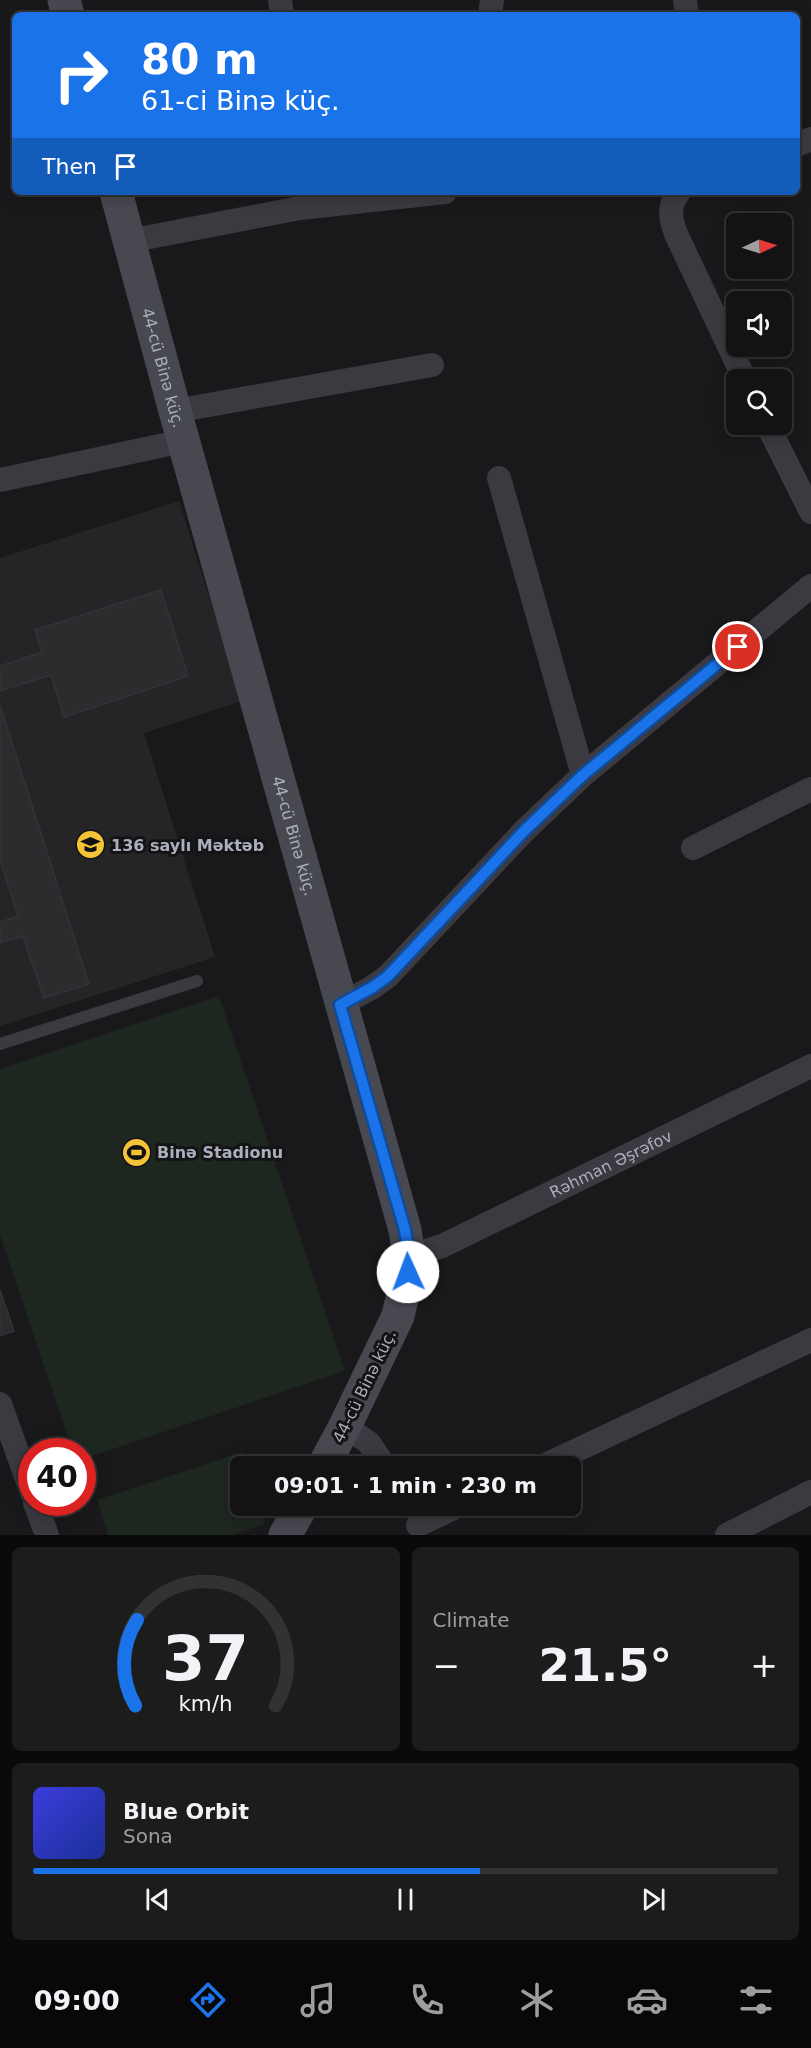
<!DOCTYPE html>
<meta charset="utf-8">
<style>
body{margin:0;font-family:"DejaVu Sans",sans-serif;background:#1c1c1d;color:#f1f3f6;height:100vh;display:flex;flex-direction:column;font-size:22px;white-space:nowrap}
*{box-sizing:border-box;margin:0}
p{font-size:20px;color:#9d9ea0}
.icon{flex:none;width:33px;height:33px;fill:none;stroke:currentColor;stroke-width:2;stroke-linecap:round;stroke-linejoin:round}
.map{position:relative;height:1535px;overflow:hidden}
.details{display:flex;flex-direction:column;gap:12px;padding:12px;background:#0a0a0b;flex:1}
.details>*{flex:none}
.hud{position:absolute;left:12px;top:12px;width:788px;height:183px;border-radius:9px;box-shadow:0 3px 15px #0003,0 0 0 2px #323234;background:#1a73e8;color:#fff;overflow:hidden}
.needle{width:39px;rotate:86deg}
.tools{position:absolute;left:726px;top:213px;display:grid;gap:12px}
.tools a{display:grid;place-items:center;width:66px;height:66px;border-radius:9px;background:#131314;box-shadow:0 3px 15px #0003,0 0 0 2px #323234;font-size:30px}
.speed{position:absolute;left:18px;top:1438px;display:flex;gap:12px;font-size:30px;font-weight:700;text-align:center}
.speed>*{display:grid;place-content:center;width:78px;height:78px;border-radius:50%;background:#131314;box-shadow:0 3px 15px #0003,0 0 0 2px #323234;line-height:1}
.speed .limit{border:9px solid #d22;background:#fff;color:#111}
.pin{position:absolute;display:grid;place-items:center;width:51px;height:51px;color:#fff;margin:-26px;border:3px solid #fff;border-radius:50%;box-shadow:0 2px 6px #0007}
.me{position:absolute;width:66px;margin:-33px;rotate:358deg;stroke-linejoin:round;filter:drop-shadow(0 0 4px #0008)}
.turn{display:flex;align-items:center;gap:21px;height:126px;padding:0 30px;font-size:27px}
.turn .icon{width:78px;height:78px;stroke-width:2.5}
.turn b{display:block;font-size:42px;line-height:51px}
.then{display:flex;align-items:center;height:57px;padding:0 30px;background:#0003;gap:12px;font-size:22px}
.big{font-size:45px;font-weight:800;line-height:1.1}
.details .tile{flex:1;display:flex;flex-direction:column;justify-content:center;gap:9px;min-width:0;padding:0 21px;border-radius:9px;background:#1c1c1d}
.details .dial{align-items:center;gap:0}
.dial svg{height:156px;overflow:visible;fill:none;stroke:#323234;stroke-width:7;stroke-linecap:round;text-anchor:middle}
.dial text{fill:#f1f3f6;stroke:none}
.song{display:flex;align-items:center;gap:18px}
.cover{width:72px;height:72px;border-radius:9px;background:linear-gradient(135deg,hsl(240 70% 55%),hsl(230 70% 35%))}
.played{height:6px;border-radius:3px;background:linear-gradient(90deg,#1a73e8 60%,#323234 60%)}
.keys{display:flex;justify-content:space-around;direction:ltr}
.heat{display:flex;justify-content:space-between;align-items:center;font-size:33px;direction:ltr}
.details .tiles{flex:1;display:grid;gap:12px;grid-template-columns:1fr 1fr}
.tile:last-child{grid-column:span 2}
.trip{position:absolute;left:230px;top:1456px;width:351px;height:60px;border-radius:9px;background:#131314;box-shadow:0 3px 15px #0003,0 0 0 2px #323234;font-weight:800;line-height:60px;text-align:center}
.dock{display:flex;height:96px;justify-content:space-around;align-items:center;background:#080808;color:#9d9ea0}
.dock .icon{width:42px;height:42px}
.dock .current{color:#1a73e8}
.dock b{font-size:27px;color:#f1f3f6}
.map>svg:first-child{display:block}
.built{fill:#252528}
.green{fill:#1e2620}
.building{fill:#2c2c2f;stroke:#333337;stroke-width:1.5}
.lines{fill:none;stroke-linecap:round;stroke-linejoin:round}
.lane{stroke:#3a3a40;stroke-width:12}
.street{stroke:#3a3a40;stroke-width:24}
.secondary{stroke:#484950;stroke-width:33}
.route-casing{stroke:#114b97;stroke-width:15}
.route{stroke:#1a73e8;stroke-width:10}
.labels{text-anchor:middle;stroke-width:6;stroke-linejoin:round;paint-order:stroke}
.street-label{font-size:16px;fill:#abafbb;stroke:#141416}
.poi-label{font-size:16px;font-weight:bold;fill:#abafbb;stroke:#141416;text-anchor:start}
</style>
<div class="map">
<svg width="811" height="1535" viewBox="0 0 811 1535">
<rect width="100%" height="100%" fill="#19191b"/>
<!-- built -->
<path class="built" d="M179,501L242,701L144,733L215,957L0,1026V558Z"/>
<!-- green -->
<path class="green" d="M219,996L345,1371L83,1459L82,1452H73L0,1235V1069Z
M242,1452L247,1467H240V1506H259L265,1524L232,1535H108L97,1500Z"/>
<!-- building -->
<path class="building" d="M161,590L188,676L64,717L51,675L0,691V666L42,652L35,630Z
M0,705L89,984L44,998L23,936L0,943V922L18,916L0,860Z
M0,1290L14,1331L0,1336Z"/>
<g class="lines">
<!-- lane -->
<path class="lane" d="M0,1044L197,981"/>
<!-- street -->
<g class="street">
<path d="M280,0L282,15"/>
<path d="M685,0L687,15"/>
<path d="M490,15L492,0"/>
<path d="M796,145L811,139"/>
<path d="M679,192C668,206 670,218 676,234L745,380"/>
<path d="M129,241L300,208L445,192"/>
<path d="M175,411L432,365"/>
<path d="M767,424L811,512"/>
<path d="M499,478L583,775"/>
<path d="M0,480L183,441"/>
<path d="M693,848L811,789"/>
<path d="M340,1005L373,987L388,976L524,831L583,775L811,586"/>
<path id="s1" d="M409,1256L442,1246L811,1066"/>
<path d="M0,1404L32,1493"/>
<path d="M345,1426L369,1443L385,1467"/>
<path d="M541,1467L811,1340"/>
<path d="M35,1503L47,1535"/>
<path d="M418,1525L458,1506"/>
<path d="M727,1535L811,1492"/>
</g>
<!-- secondary -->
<g class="secondary">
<path d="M64,0L68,15"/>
<path id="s2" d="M116,192L175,411L405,1230L409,1256L408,1272L398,1316L345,1426L323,1467"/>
<path d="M285,1535L302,1506"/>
</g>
</g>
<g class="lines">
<defs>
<path id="route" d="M408,1272L409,1256L405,1230L340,1005L373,987L388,976L524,831L583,775L738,647"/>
</defs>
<!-- route casing -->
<use href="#route" class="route-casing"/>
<!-- route -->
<use href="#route" class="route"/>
</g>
<!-- icons -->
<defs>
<symbol id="school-disc" viewBox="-11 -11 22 22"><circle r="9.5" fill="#f5c337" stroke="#141416"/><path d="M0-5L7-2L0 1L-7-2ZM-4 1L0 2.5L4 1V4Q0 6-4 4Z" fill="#111"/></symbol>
<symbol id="stadium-disc" viewBox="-11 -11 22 22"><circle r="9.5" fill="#f5c337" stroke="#141416"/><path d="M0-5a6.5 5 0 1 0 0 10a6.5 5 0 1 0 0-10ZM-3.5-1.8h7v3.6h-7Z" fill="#111"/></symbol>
</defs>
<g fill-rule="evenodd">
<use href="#school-disc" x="74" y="828" width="33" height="33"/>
<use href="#stadium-disc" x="120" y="1136" width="33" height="33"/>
</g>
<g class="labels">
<!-- street labels -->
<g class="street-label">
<text dy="6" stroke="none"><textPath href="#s2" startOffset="182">44-cü Binə küç.</textPath></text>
<text dy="6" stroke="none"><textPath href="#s2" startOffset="668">44-cü Binə küç.</textPath></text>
<text dy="6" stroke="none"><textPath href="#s1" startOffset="222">Rəhman Əşrəfov</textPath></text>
<text transform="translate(364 1386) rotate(-64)" y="6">44-cü Binə küç.</text>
</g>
<!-- poi labels -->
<g class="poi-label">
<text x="111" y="851">136 saylı Məktəb</text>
<text x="157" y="1158">Binə Stadionu</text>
</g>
</g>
</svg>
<div class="tools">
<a><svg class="needle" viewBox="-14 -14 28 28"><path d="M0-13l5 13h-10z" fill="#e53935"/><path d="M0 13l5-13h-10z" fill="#9d9ea0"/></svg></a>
<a><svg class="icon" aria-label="sound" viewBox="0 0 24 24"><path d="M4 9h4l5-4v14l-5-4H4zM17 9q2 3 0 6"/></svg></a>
<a><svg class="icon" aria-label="search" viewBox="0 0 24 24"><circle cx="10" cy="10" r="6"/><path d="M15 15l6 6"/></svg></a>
</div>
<div class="speed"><div class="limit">40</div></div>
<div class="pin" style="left:738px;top:647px;background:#d93025"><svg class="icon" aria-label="arrive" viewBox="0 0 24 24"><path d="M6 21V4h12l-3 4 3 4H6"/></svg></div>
<svg class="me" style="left:408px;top:1272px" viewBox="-20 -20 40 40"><circle r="19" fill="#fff"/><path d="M0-13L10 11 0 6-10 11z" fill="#1a73e8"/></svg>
<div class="trip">09:01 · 1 min · 230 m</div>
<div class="hud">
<div class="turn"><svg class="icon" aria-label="right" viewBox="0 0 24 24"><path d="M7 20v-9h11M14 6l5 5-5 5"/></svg><div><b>80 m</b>61-ci Binə küç.</div></div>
<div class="then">Then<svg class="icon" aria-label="arrive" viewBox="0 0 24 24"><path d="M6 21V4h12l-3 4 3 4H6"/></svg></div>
</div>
</div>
<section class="details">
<div class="tiles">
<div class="tile dial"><svg viewBox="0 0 100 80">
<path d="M14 69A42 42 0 1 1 86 69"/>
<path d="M14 69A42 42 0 0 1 15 25" stroke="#1a73e8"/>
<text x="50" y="56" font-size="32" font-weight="700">37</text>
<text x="50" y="72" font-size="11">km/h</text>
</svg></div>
<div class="tile"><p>Climate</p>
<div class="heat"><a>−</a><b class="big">21.5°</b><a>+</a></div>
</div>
<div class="tile">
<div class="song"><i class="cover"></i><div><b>Blue Orbit</b><p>Sona</p></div></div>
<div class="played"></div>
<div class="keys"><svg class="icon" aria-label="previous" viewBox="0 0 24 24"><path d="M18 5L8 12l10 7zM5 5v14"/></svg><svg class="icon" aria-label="pause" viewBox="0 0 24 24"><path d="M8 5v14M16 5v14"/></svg><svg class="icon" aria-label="next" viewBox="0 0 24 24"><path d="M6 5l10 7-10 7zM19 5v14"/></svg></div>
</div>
</div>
</section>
<nav class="dock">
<b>09:00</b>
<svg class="icon current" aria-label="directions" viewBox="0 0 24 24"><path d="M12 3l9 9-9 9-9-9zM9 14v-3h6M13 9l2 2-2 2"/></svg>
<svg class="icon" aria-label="music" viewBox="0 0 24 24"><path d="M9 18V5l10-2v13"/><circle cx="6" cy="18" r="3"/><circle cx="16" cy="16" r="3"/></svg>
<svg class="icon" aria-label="phone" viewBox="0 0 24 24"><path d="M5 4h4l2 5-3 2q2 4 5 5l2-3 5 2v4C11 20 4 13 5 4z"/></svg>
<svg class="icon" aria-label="climate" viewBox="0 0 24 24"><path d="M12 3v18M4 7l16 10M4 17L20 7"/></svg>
<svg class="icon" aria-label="car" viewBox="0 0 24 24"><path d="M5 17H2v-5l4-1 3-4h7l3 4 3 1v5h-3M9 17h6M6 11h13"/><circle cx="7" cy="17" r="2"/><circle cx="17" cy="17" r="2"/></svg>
<svg class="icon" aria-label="filters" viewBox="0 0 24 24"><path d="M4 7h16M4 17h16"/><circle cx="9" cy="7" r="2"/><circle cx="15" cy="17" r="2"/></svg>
</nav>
